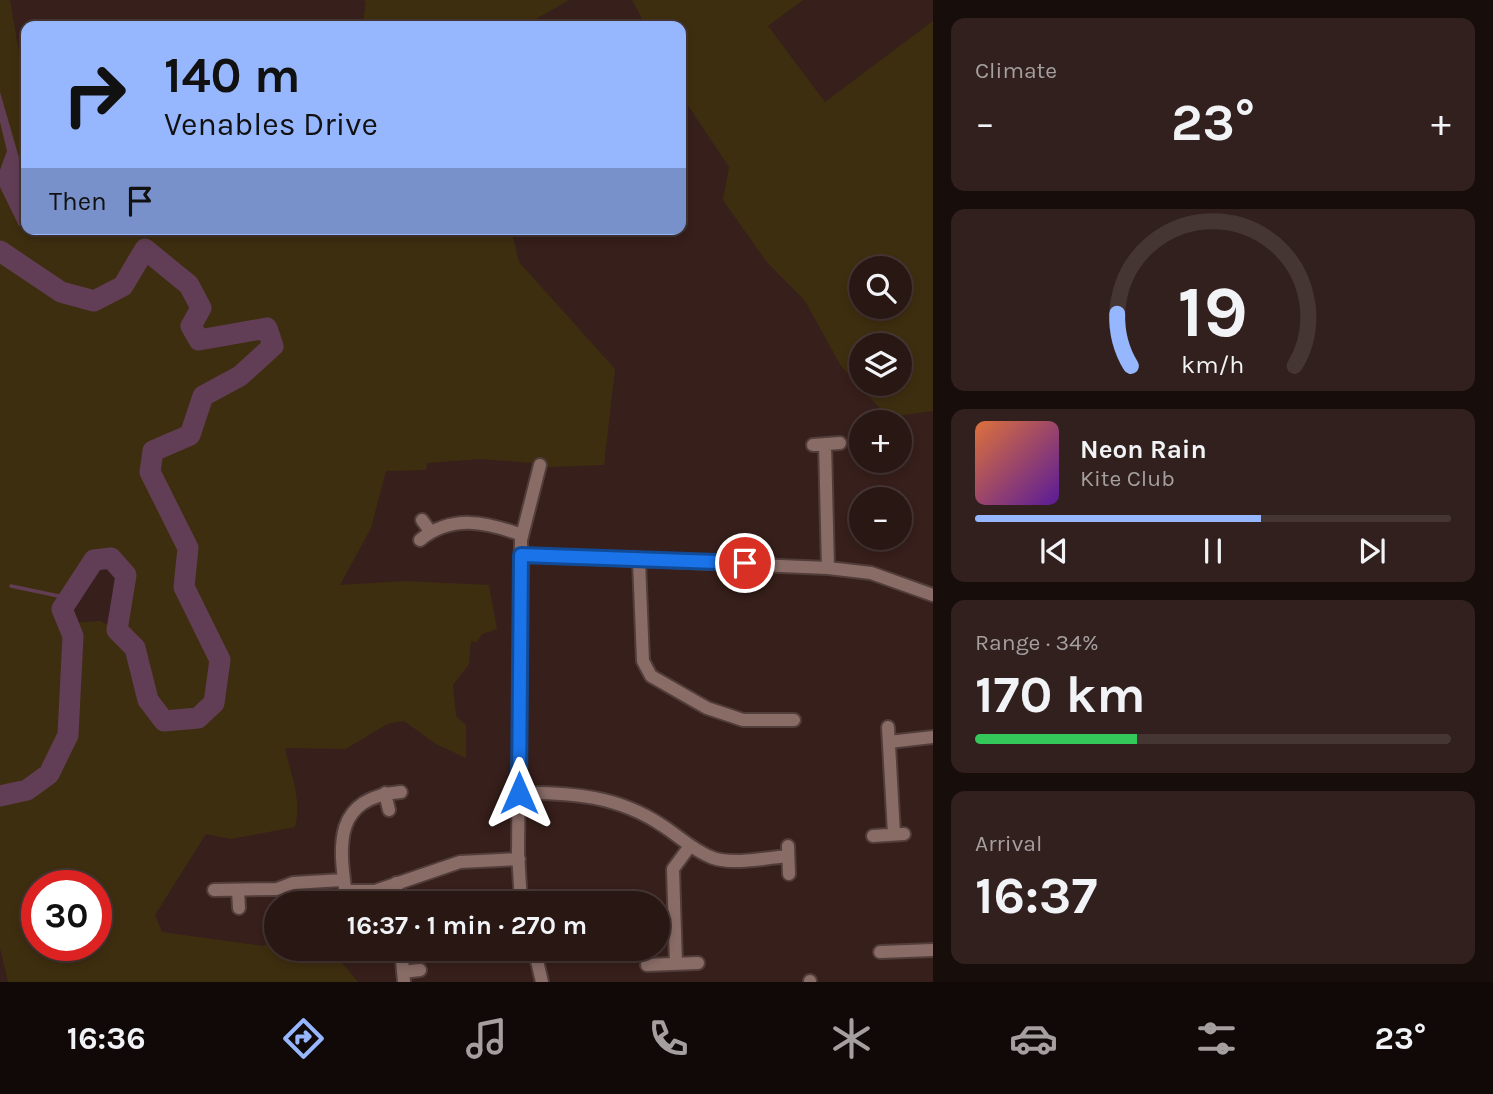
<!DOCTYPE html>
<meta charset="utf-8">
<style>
body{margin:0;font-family:Karla,sans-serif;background:#31201d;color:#f1f3f6;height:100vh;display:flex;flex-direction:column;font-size:26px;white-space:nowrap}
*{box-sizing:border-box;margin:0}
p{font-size:23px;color:#a59fa0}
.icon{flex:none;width:38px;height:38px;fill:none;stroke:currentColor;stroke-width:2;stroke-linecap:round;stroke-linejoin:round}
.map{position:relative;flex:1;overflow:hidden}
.panel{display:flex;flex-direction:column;gap:18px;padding:18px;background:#170d0b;width:560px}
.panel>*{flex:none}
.top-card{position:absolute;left:21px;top:21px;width:665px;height:214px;border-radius:14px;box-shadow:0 4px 10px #0003,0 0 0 2px #453634;background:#96b6fd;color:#111;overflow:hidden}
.buttons{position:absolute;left:849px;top:256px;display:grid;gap:14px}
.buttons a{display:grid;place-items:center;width:63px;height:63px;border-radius:50%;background:#291714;box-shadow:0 4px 10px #0003,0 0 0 2px #453634;font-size:35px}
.speed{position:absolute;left:21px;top:870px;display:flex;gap:14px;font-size:35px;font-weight:700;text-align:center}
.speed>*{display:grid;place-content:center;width:91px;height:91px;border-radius:50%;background:#291714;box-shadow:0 4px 10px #0003,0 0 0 2px #453634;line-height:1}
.speed .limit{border:10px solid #d22;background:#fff;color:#111}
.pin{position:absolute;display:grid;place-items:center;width:60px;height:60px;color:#fff;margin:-30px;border:4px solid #fff;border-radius:50%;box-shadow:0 2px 7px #0007}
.me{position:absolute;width:77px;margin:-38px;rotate:0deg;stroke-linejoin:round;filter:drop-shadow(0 0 5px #0008)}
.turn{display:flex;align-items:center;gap:24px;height:147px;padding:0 28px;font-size:32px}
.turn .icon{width:91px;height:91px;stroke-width:2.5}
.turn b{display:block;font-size:49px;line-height:60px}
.then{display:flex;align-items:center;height:66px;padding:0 28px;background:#0003;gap:14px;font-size:26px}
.big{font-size:52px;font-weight:700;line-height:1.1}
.panel .tile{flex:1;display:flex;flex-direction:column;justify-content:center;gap:10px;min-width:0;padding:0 24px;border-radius:14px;background:#31201d}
.panel .dial{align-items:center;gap:0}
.dial svg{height:182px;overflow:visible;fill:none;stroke:#453634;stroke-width:7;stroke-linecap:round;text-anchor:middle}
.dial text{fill:#f1f3f6;stroke:none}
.song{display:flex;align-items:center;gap:21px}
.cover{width:84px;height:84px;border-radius:10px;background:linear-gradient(135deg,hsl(20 70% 55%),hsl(270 70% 35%))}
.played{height:7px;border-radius:4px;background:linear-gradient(90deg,#96b6fd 60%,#453634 60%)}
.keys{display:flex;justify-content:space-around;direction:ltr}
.heat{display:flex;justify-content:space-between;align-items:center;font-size:38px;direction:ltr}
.charge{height:10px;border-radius:5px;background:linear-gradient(90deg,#34c759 34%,#453634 0)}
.trip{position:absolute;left:264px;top:891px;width:406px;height:70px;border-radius:35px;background:#291714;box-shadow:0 4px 10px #0003,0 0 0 2px #453634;font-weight:700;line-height:70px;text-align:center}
.tab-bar{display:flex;height:112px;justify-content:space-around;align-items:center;background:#100908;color:#a59fa0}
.tab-bar .icon{width:49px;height:49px}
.tab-bar .selected{color:#96b6fd}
.tab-bar b{font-size:32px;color:#f1f3f6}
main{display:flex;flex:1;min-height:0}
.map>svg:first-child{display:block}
.green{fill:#3e2e10;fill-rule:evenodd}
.water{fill:#623e56}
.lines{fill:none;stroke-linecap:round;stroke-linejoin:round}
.stream{stroke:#623e56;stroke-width:3.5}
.river{stroke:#623e56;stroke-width:21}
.minor-casing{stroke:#513d3a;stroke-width:16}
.minor{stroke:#896c66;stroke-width:12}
.route-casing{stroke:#114b97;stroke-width:18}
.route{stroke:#1a73e8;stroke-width:12}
</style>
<main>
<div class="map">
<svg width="933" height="982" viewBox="0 0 933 982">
<rect width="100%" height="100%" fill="#371f1b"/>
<!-- green -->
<path class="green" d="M0,0H10L26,93V229H511L519,262L615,369L604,465L550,467L533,463L480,459L427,463L426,470L386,471L371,528L340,585L404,581L489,585L497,629L482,634L477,642L471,641L469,664L453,685L456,716L466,725V758L436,744L404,721L387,724L346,749L285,748C291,776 302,798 295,827L231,839L206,834L155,915L162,932L263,946L276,941V948L331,949L358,982H8L0,948ZM111,558L126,575L117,629L100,621L68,623L62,609L94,560ZM37,886H96V945H37Z
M364,0H569L524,26H362L366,3Z
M632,0H803L768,26L825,102L933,21V411L888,417L841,366L805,301L766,261L723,200L729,167L681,95V26H646ZM861,268H900V306H861ZM861,345H900V383H861Z"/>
<!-- water -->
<path class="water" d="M0,92L26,182V226H19L0,187V170L7,151L0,122Z"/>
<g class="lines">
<!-- stream -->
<path class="stream" d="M11,586L68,598"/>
<!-- river -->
<path class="river" d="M0,251L61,292L94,301L123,286L145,249L189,285L201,308L191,326L199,340L267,328L273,346L240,376L203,396L190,435L153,451L150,472L188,548L184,587L220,660L214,703L198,718L164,721L148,700L135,648L117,630L126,575L111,558L94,560L62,609L73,636L68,735L49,774L27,790L0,796"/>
<defs>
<path id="minor" d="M825,444L828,568
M813,445L840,443
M422,520L430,531
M420,540C452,514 486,522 522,535
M521,555L828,568L871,573L933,595
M639,561L643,661L651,676L707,708L743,720H794
M888,727L894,834
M889,742L933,737
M385,793L389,810
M519,793C571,792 619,796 663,826C680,837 694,851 713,858C734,865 766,858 788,856
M873,836L904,834
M788,846L789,874
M396,883L398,903
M214,890L277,889L293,883L342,880
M238,890L239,908
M346,891H375L460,862L519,859
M347,903C340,850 329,798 401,792
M521,903L518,853L521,540L540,465
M401,948L404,982
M534,948L542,982
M880,952L933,950
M676,964L673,869L690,846
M647,965L698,963
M403,972L420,970
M810,982V981"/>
</defs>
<!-- minor casing -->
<use href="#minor" class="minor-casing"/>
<!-- minor -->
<use href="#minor" class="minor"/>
</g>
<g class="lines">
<defs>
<path id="route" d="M519,793L521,555L745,563"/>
</defs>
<!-- route casing -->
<use href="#route" class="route-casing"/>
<!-- route -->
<use href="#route" class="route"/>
</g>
</svg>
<div class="buttons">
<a><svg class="icon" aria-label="search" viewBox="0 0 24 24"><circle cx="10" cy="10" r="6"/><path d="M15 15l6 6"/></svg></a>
<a><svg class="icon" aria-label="layers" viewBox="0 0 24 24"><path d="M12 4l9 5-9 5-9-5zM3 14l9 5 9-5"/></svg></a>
<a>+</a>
<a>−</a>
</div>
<div class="speed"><div class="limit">30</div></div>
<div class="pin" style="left:745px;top:563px;background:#d93025"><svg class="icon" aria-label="arrive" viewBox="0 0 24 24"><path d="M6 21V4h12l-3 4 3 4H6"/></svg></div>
<svg class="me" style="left:519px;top:793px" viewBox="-20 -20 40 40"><path d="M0-17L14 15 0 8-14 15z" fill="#1a73e8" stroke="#fff" stroke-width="4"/></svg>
<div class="trip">16:37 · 1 min · 270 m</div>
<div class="top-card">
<div class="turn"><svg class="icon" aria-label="right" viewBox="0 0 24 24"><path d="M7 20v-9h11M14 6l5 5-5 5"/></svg><div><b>140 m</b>Venables Drive</div></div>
<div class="then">Then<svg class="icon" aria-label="arrive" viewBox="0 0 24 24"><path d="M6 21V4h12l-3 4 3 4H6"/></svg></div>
</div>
</div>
<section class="panel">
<div class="tile"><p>Climate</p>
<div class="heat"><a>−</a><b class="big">23°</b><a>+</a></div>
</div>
<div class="tile dial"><svg viewBox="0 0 100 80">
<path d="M14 69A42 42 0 1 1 86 69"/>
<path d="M14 69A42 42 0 0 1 8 46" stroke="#96b6fd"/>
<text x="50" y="56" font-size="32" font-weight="700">19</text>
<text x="50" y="72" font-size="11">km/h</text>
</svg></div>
<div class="tile">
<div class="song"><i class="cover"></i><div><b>Neon Rain</b><p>Kite Club</p></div></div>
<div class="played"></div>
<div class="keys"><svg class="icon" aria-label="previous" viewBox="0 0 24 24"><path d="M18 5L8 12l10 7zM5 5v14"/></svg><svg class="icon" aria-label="pause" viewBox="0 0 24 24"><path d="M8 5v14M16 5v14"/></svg><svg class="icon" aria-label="next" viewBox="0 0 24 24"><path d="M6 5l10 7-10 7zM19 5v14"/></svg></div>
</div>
<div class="tile"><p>Range · 34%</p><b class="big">170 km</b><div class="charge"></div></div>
<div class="tile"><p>Arrival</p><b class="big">16:37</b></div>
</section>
</main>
<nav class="tab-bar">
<b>16:36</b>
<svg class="icon selected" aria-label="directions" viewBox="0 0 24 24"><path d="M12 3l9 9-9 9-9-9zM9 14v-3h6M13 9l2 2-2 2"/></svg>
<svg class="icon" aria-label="music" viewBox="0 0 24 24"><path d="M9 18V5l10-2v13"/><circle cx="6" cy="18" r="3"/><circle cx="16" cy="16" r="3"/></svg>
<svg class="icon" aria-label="phone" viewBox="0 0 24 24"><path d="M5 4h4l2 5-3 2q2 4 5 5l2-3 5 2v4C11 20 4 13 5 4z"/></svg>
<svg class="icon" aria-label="climate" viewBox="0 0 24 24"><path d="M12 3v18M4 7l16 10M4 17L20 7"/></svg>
<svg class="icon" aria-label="car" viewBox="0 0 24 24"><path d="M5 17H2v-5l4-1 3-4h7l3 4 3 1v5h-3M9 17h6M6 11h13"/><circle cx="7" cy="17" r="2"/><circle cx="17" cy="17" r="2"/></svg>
<svg class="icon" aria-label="filters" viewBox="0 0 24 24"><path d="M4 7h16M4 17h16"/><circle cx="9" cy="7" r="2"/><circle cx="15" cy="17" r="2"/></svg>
<b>23°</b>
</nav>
